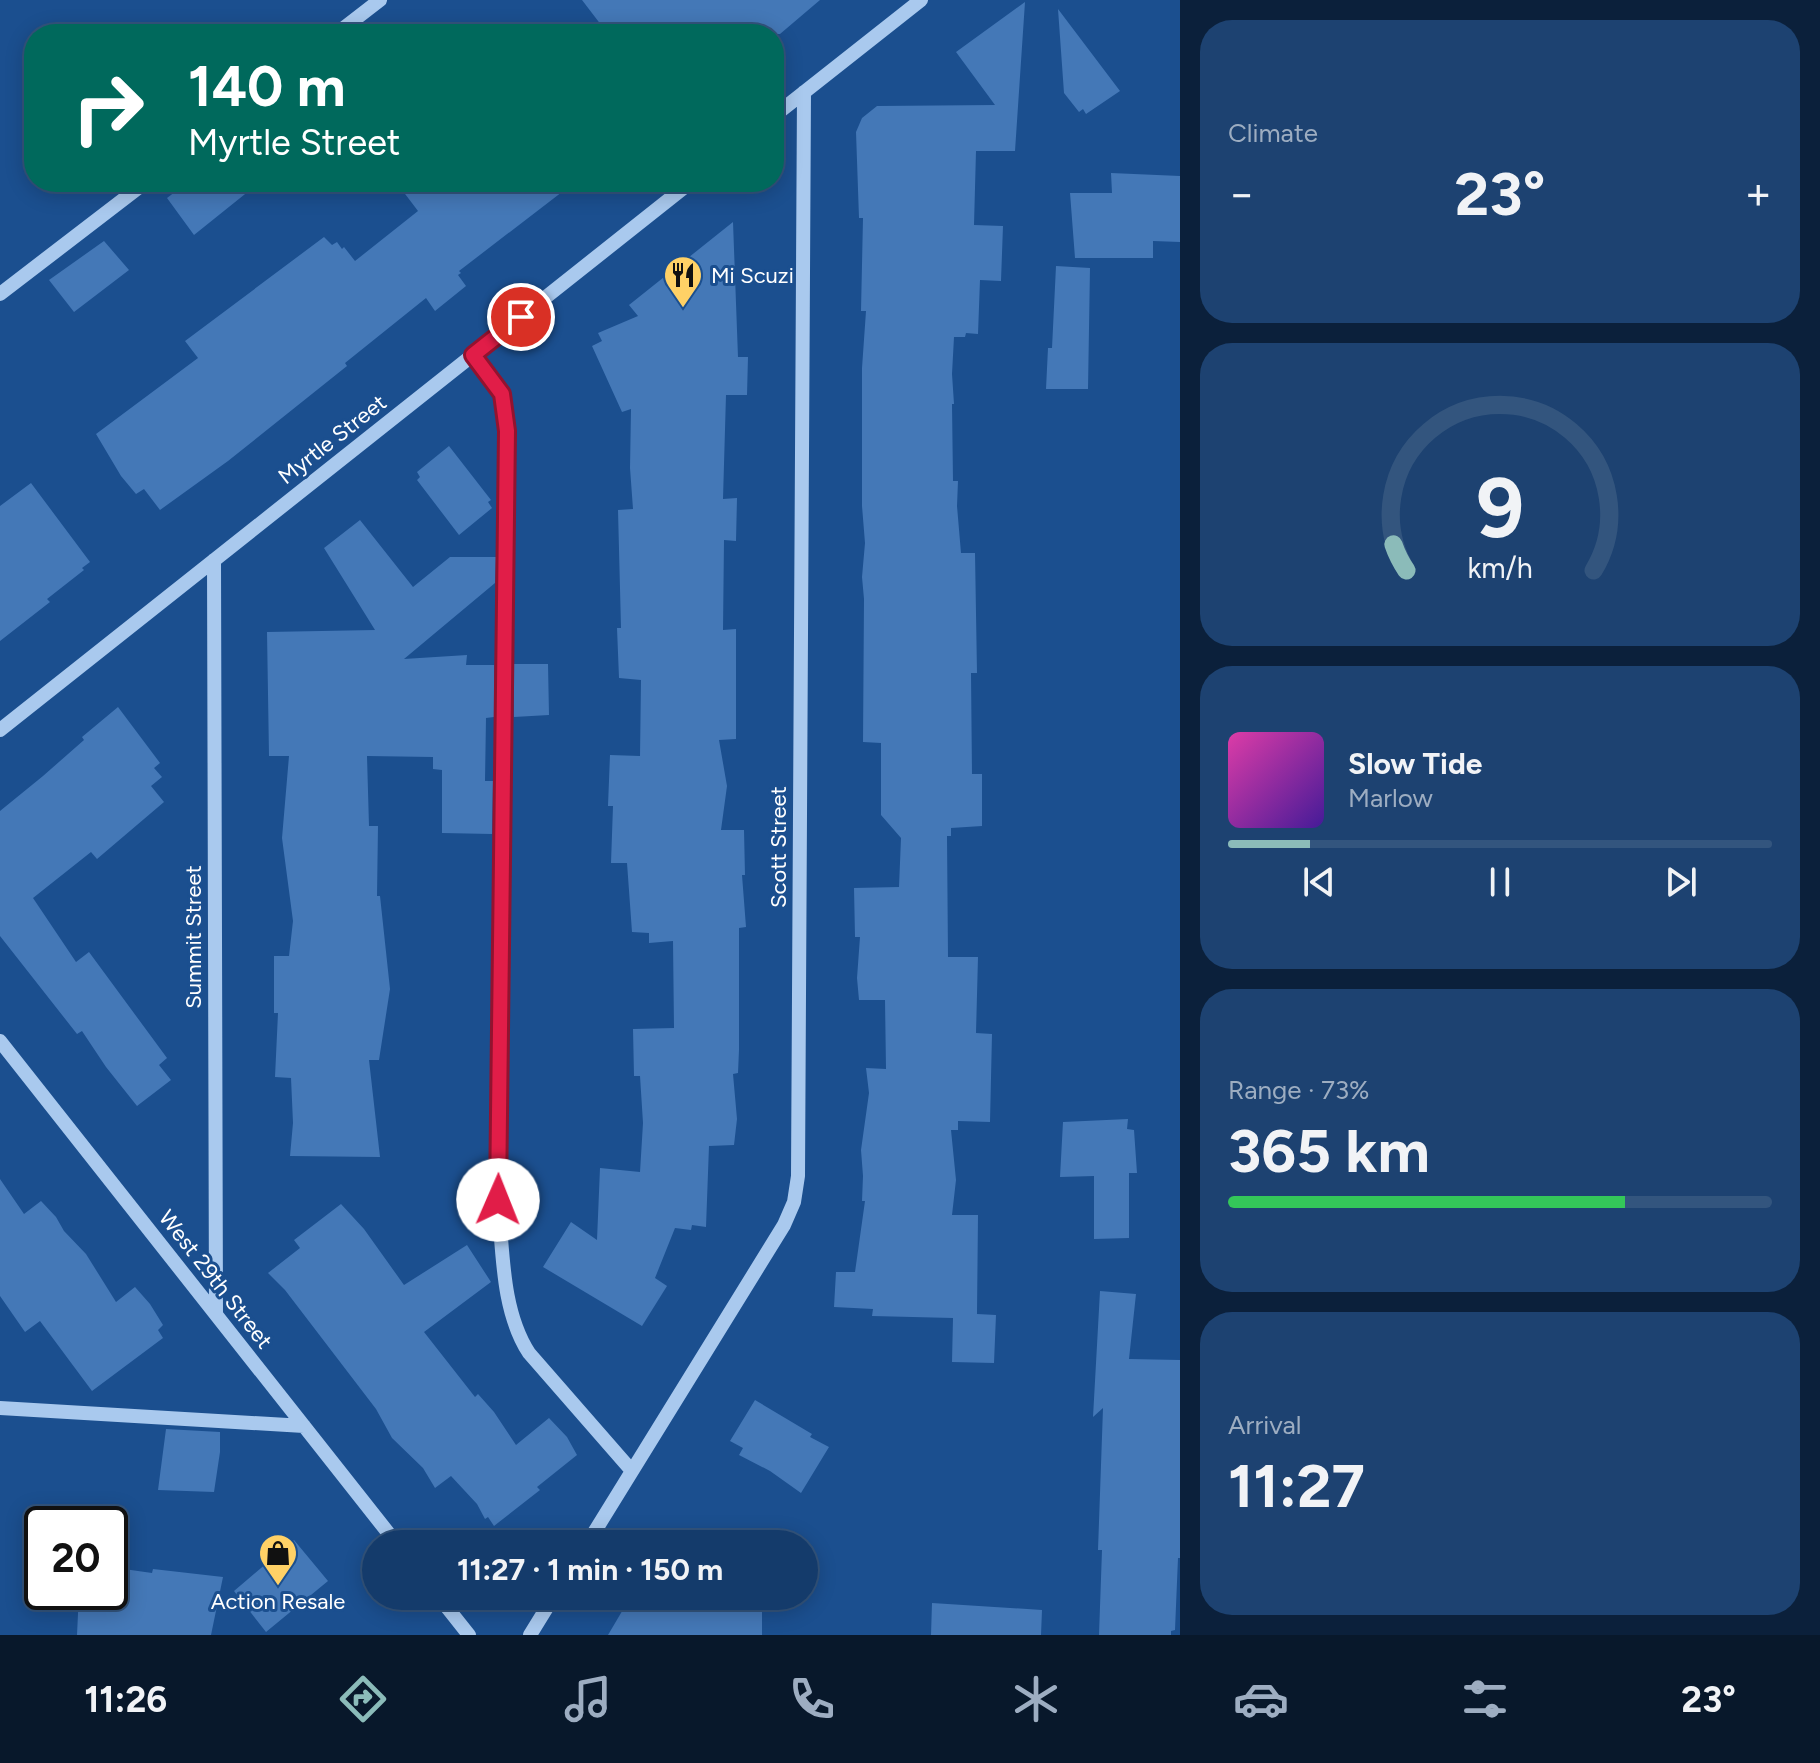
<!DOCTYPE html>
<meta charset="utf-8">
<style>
body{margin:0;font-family:Figtree,sans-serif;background:#1d4271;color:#f1f3f6;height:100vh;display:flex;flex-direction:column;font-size:30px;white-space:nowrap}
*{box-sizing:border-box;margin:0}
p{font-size:26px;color:#9dadc1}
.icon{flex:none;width:44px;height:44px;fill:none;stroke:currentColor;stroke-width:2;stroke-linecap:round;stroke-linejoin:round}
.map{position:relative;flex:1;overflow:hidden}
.side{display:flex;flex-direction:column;gap:20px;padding:20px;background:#0b203b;width:640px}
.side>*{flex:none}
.top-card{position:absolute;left:24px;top:24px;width:760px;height:168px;border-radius:32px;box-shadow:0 4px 20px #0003,0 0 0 2px #33557e;background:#00695c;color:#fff;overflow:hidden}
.speed{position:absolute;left:24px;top:1506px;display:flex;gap:16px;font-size:40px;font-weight:700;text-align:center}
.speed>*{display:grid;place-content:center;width:104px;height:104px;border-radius:50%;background:#143b6b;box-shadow:0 4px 20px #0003,0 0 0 2px #33557e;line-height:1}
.speed .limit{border:4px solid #111;border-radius:12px;background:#fff;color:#111}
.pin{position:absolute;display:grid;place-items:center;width:68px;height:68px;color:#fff;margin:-34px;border:4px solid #fff;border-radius:50%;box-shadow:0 2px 8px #0007}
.me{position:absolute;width:88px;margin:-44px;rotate:1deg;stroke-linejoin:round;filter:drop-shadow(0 0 6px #0008)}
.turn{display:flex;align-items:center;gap:28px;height:168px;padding:0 32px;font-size:36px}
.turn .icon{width:104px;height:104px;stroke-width:2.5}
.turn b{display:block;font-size:56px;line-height:68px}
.big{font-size:60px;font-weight:700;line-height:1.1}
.side .widget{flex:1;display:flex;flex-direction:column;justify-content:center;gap:12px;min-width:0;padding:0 28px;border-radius:32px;background:#1d4271}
.side .dial{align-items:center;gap:0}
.dial svg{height:208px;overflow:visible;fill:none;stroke:#33557e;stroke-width:7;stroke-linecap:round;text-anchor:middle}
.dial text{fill:#f1f3f6;stroke:none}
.song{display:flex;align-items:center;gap:24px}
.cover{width:96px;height:96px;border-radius:12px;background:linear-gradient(135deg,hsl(320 70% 55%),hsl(260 70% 35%))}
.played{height:8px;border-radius:4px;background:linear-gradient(90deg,#8bbbb9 15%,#33557e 15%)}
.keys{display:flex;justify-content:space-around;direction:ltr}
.heat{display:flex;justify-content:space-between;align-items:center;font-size:44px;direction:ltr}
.charge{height:12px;border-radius:6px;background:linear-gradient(90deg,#34c759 73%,#33557e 0)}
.trip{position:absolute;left:362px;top:1530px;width:456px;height:80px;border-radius:40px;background:#143b6b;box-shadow:0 4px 20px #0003,0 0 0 2px #33557e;font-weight:700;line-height:80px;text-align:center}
.menu{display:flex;height:128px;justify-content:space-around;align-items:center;background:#08182b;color:#9dadc1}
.menu .icon{width:56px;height:56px}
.menu .selected{color:#8bbbb9}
.menu b{font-size:36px;color:#f1f3f6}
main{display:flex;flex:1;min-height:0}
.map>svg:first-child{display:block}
.building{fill:#4478b7}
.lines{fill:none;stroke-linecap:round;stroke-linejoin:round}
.minor{stroke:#a9c9ee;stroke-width:14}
.route-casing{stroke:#92132f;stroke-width:20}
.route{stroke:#e11d48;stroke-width:14}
.labels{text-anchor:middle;stroke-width:6;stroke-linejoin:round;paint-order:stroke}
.poi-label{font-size:22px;fill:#fff;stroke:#1b4f8f;text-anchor:start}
.street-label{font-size:22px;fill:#fff;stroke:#1b4f8f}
</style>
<main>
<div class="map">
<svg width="1180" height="1635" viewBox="0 0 1180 1635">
<rect width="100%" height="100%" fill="#1b4f8f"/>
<!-- building -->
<path class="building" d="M582,0H820L780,34H608Z
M1025,2L1015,151H976L974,225L1003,226L1001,281L980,280L978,334L966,333L965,337H954L952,374L954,404H952L953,481H958L957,506L961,553H975L977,673H971L972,774H982V826L951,828V836H947L948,957H978L976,1033L992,1034L990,1122L958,1121V1130H951L956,1180L952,1215H978L977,1314L996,1315L994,1363L952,1362L953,1318L872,1316L873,1309L834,1307L836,1272H855L865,1201H862L863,1176L861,1150L869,1093L866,1068L886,1069L885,1000H859L857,978L860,937H855L854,888L899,887L901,838L881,815V743L863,742L864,599L862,577L865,543L862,506V368L866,311H861L863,218H859L856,132L862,118L877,106L995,105L956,52Z
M1058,9L1120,91L1086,114L1083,109L1079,112L1064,93Z
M1111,173L1180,176V242L1153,241V258H1075L1070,193H1112Z
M188,182H260L194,235L167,198Z
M396,182H575L459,271L461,273L458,275L466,286L435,311L426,298L345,363L347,366L228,461L160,510L144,489L136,494L121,476L96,434L198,358L185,341L324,237L332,245L337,242L342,249L344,247L355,261L418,211Z
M733,222L738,357H748L747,395H726L723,499L737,498L736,541L724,540L723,630L736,629V739L719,740L727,786L721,830H744L745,875H742L746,927L739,928V1050L738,1073L733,1074L737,1119L734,1145L709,1146L706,1227L692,1225L691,1230L675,1228L655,1278L667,1286L642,1326L543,1267L571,1222L597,1240L600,1168L640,1172L643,1123L640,1076H634L633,1029L674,1028L673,941L649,943V933L632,932L627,863H611L613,806H608L610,755L640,756L641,680L619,678L617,628H621L618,510L633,509L630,468L631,409L622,412L592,346L602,341L598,333L638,316L629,305Z
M104,241L129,270L74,312L49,280Z
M1056,266L1090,268L1088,389H1046L1048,348H1052Z
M449,446L491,500L488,502L492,508L459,535L417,480L420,477L417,472Z
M31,483L90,562L82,568L84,570L47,599L50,602L0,641V506Z
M360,520L413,587L450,557H496L495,583L404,659L467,655L466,665H494V717L486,718L485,781H493L492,834L442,833V770L433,769V757L367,756L369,826H378L377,896H380L390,989L379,1060H369L380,1157L290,1156L293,1123L291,1078L275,1077L278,1013H274V956H289L293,921L282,838L289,756H269L267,632L375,630L324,548Z
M514,664H548L549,715L514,717Z
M118,707L160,763L154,768L162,777L151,786L164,802L97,859L91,852L33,898L76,962L89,952L167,1058L159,1065L171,1080L137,1106L106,1067L82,1031L77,1034L0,936V811L43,776L84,740L82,737Z
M1128,1119L1127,1129L1134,1130L1137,1173H1129V1238L1094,1239V1176L1060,1177L1063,1122Z
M0,1179L24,1214L41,1201L56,1217L64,1231L86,1254L116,1302L135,1287L150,1304L163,1325L158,1330L163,1338L92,1391L40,1321L25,1332L0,1296Z
M341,1204L364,1229L404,1285L467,1245L491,1282L424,1332L475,1397L478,1394L494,1412L516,1445L549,1418L567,1437L577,1455L537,1487L540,1490L494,1526L488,1517L485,1519L477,1504L451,1476L435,1488L423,1468L392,1438L376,1409L285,1290L268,1273L300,1248L294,1240Z
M1100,1291L1136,1294L1129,1359L1180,1360V1558H1178L1175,1630L1171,1631V1635H1099L1102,1550H1098L1103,1408L1093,1417Z
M755,1400L812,1434L810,1437L829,1447L801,1493L770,1471L739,1455L743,1448L730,1441Z
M166,1429L220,1432V1452L214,1492L158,1490Z
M294,1540L328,1581L266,1632L234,1591Z
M110,1567L152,1573L153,1569L223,1577L211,1635H77L79,1592H110Z
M631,1596H748V1599L762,1600V1635H608Z
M932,1603L1042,1610L1041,1635H931Z"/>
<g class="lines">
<!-- minor -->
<path class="minor" d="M336,34L380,0
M774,116L921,0
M0,294L146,182
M473,355L502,394L507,431L498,1200C503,1249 501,1310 529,1353L632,1471
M214,560L216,1314
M0,730L691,182
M0,1041L397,1544
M0,1408L304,1426
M587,1544L784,1225L794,1202L798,1176L804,92
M438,1596L469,1635
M530,1635L554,1596"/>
</g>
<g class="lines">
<defs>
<path id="route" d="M498,1200L507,431L502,394L473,355L521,317"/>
</defs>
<!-- route casing -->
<use href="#route" class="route-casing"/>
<!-- route -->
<use href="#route" class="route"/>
</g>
<!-- icons -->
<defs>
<symbol id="restaurant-pin" viewBox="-11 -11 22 30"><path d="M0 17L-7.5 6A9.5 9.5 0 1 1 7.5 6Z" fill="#ffd166" stroke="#1b4f8f"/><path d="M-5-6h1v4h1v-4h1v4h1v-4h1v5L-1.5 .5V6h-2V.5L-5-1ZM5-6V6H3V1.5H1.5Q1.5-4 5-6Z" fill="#111"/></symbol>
<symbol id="shop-pin" viewBox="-11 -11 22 30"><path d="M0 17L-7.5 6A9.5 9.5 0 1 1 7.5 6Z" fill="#ffd166" stroke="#1b4f8f"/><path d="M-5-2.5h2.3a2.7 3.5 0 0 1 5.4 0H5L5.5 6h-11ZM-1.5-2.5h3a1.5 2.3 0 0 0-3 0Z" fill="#111"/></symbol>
</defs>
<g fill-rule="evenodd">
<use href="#restaurant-pin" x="661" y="253" width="44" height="60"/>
<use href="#shop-pin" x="256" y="1531" width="44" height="60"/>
</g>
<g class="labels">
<!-- poi labels -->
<g class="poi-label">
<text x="711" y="283">Mi Scuzi</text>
<text x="278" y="1609" text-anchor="middle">Action Resale</text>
</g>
<!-- street labels -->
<g class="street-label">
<text transform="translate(332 439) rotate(-38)" y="8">Myrtle Street</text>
<text transform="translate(778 847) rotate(-90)" y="8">Scott Street</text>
<text transform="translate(193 937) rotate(-90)" y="8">Summit Street</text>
<text transform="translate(216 1279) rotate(52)" y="8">West 29th Street</text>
</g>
</g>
</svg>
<div class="speed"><div class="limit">20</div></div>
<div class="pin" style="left:521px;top:317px;background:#d93025"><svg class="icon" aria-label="arrive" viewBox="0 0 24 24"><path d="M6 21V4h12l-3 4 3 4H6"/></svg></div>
<svg class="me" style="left:498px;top:1200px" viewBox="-20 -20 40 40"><circle r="19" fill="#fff"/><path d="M0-13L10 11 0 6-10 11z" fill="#e11d48"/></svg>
<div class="trip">11:27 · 1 min · 150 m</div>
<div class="top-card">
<div class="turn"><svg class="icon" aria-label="right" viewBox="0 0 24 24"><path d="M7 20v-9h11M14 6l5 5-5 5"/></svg><div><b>140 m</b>Myrtle Street</div></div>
</div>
</div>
<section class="side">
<div class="widget"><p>Climate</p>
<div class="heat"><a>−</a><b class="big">23°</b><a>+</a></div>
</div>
<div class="widget dial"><svg viewBox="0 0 100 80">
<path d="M14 69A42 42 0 1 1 86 69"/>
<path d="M14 69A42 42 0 0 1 9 59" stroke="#8bbbb9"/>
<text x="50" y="56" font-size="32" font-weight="700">9</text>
<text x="50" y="72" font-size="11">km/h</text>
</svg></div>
<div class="widget">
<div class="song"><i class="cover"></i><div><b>Slow Tide</b><p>Marlow</p></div></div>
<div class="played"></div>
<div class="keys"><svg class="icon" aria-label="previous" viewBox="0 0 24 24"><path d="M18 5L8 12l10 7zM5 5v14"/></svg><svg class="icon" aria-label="pause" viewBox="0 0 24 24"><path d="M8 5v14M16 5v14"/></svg><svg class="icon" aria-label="next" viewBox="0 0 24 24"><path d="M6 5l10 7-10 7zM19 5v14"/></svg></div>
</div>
<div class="widget"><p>Range · 73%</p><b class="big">365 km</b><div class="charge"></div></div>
<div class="widget"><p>Arrival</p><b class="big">11:27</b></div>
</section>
</main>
<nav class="menu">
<b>11:26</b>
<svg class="icon selected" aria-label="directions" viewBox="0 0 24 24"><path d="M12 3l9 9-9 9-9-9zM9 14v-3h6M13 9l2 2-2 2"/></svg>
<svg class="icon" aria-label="music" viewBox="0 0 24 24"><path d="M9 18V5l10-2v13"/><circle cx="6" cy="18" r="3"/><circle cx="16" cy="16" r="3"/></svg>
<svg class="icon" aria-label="phone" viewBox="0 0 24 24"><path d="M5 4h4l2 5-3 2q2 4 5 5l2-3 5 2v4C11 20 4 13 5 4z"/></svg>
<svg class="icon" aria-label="climate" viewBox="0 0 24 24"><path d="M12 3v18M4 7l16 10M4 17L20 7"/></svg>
<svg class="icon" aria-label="car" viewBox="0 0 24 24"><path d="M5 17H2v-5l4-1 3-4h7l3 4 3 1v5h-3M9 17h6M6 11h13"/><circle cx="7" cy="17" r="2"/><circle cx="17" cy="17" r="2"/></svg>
<svg class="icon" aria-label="filters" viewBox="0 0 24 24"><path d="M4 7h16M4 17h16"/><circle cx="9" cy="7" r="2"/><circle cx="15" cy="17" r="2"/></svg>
<b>23°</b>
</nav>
